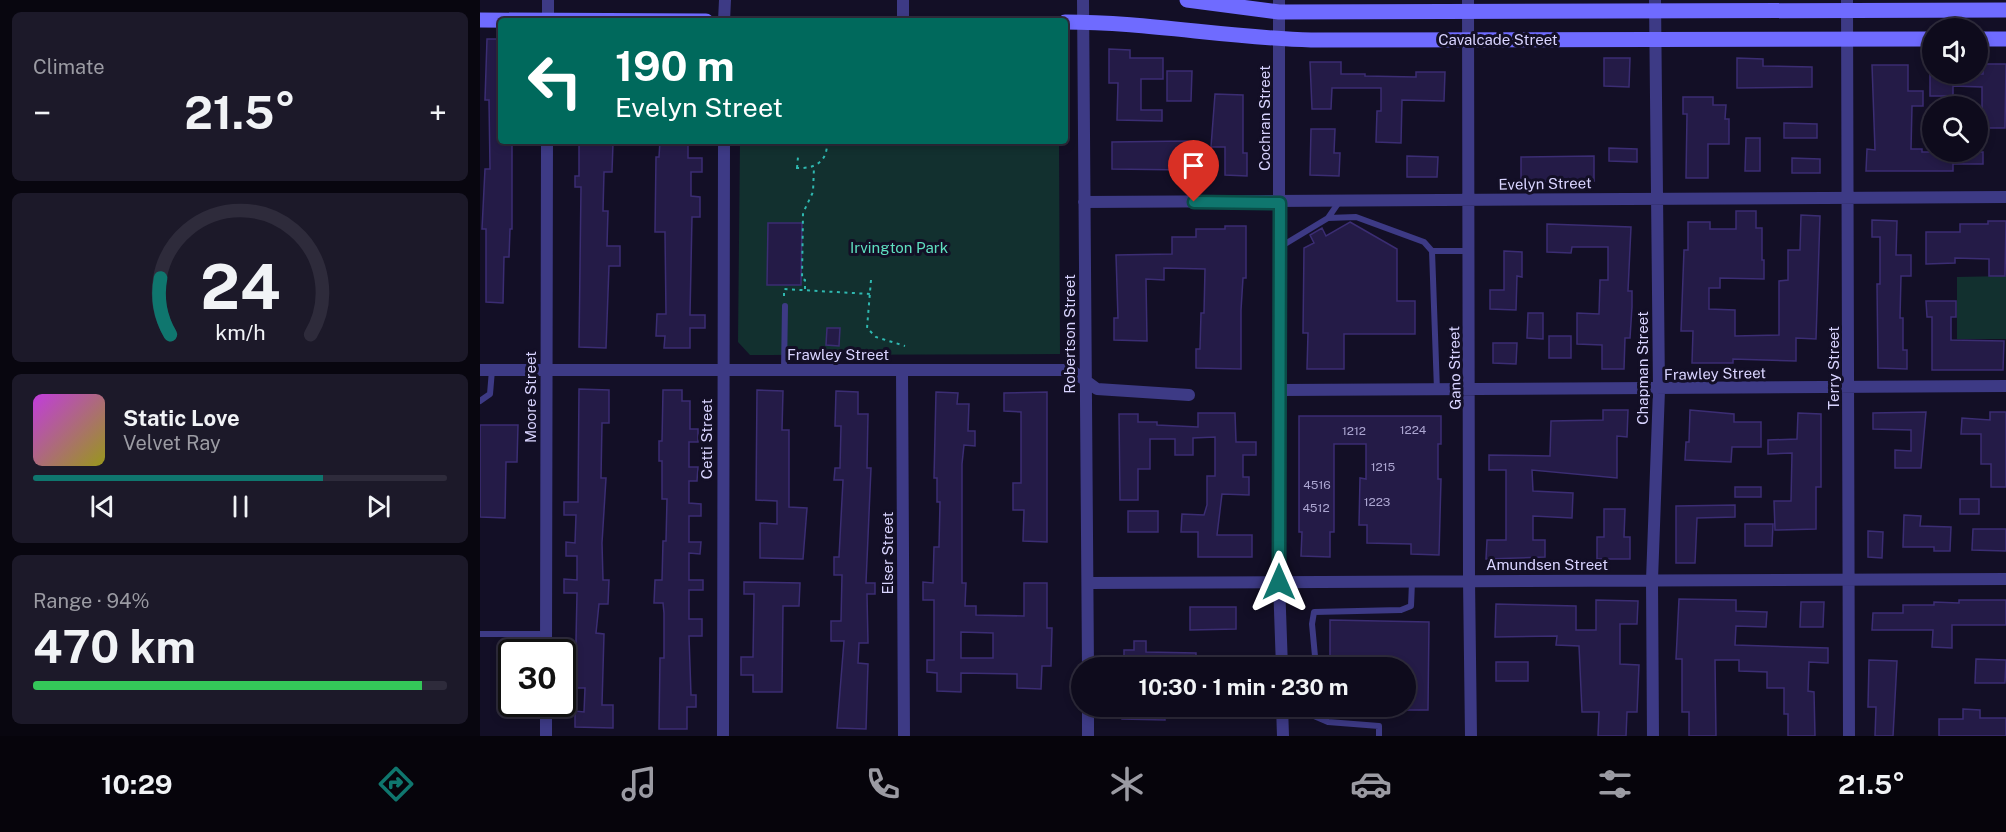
<!DOCTYPE html>
<meta charset="utf-8">
<style>
body{margin:0;font-family:"Public Sans",sans-serif;background:#1c1929;color:#f1f3f6;height:100vh;display:flex;flex-direction:column;font-size:22px;white-space:nowrap}
*{box-sizing:border-box;margin:0}
p{font-size:20px;color:#9b9ba3}
.icon{flex:none;width:33px;height:33px;fill:none;stroke:currentColor;stroke-width:2;stroke-linecap:round;stroke-linejoin:round}
.map{position:relative;flex:1;overflow:hidden}
.panel{display:flex;flex-direction:column;gap:12px;padding:12px;background:#08060f;width:480px}
.panel>*{flex:none}
.guide{position:absolute;left:18px;top:18px;width:570px;height:126px;border-radius:6px;box-shadow:0 3px 9px #0003,0 0 0 2px #2e2b3b;background:#00695c;color:#fff;overflow:hidden}
.fabs{position:absolute;left:1442px;top:18px;display:grid;gap:12px}
.fabs a{display:grid;place-items:center;width:66px;height:66px;border-radius:50%;background:#0e0b1c;box-shadow:0 3px 9px #0003,0 0 0 2px #2e2b3b;font-size:30px}
.speed{position:absolute;left:18px;top:639px;display:flex;gap:12px;font-size:30px;font-weight:700;text-align:center}
.speed>*{display:grid;place-content:center;width:78px;height:78px;border-radius:50%;background:#0e0b1c;box-shadow:0 3px 9px #0003,0 0 0 2px #2e2b3b;line-height:1}
.speed .limit{border:3px solid #111;border-radius:9px;background:#fff;color:#111}
.pin{position:absolute;display:grid;place-items:center;width:51px;height:51px;color:#fff;margin:-62px -26px;border-radius:50% 50% 50% 0;rotate:-45deg;box-shadow:0 0 6px #0007}
.pin .icon{rotate:45deg}
.me{position:absolute;width:66px;margin:-33px;rotate:0deg;stroke-linejoin:round;filter:drop-shadow(0 0 4px #0008)}
.turn{display:flex;align-items:center;gap:21px;height:126px;padding:0 18px;font-size:27px}
.turn .icon{width:78px;height:78px;stroke-width:2.5}
.turn b{display:block;font-size:42px;line-height:51px}
.big{font-size:45px;font-weight:700;line-height:1.1}
.panel .tile{flex:1;display:flex;flex-direction:column;justify-content:center;gap:9px;min-width:0;padding:0 21px;border-radius:9px;background:#1c1929}
.panel .dial{align-items:center;gap:0}
.dial svg{height:156px;overflow:visible;fill:none;stroke:#2e2b3b;stroke-width:7;stroke-linecap:round;text-anchor:middle}
.dial text{fill:#f1f3f6;stroke:none}
.song{display:flex;align-items:center;gap:18px}
.cover{width:72px;height:72px;border-radius:9px;background:linear-gradient(135deg,hsl(290 70% 55%),hsl(60 70% 35%))}
.played{height:6px;border-radius:3px;background:linear-gradient(90deg,#0f766e 70%,#2e2b3b 70%)}
.keys{display:flex;justify-content:space-around;direction:ltr}
.heat{display:flex;justify-content:space-between;align-items:center;font-size:33px;direction:ltr}
.charge{height:9px;border-radius:4px;background:linear-gradient(90deg,#34c759 94%,#2e2b3b 0)}
.trip{position:absolute;left:591px;top:657px;width:345px;height:60px;border-radius:30px;background:#0e0b1c;box-shadow:0 3px 9px #0003,0 0 0 2px #2e2b3b;font-weight:700;line-height:60px;text-align:center}
.tab-bar{display:flex;height:96px;justify-content:space-around;align-items:center;background:#06040b;color:#9b9ba3}
.tab-bar .icon{width:42px;height:42px}
.tab-bar .current{color:#0f766e}
.tab-bar b{font-size:27px;color:#f1f3f6}
main{display:flex;flex:1;min-height:0}
.map>svg:first-child{display:block}
.green{fill:#12302f}
.building{fill:#241b47;stroke:#3b2d73;stroke-width:1.5;fill-rule:evenodd}
.lines{fill:none;stroke-linecap:round;stroke-linejoin:round}
.path{stroke:#2fb8b0;stroke-width:2;stroke-dasharray:3 4.5;stroke-linecap:butt}
.lane{stroke:#3d3a85;stroke-width:6}
.street{stroke:#3d3a85;stroke-width:12}
.secondary{stroke:#6f6bff;stroke-width:15}
.route-casing{stroke:#0a4d48;stroke-width:15}
.route{stroke:#0f766e;stroke-width:10}
.labels{text-anchor:middle;stroke-width:6;stroke-linejoin:round;paint-order:stroke}
.number-label{font-size:12px;fill:#aca6d1}
.street-label{font-size:15px;fill:#d9d4ff;stroke:#130f26}
.park-label{font-size:15px;fill:#5fe0c0;stroke:#130f26}
</style>
<main>
<section class="panel">
<div class="tile"><p>Climate</p>
<div class="heat"><a>−</a><b class="big">21.5°</b><a>+</a></div>
</div>
<div class="tile dial"><svg viewBox="0 0 100 80">
<path d="M14 69A42 42 0 1 1 86 69"/>
<path d="M14 69A42 42 0 0 1 9 40" stroke="#0f766e"/>
<text x="50" y="56" font-size="32" font-weight="700">24</text>
<text x="50" y="72" font-size="11">km/h</text>
</svg></div>
<div class="tile">
<div class="song"><i class="cover"></i><div><b>Static Love</b><p>Velvet Ray</p></div></div>
<div class="played"></div>
<div class="keys"><svg class="icon" aria-label="previous" viewBox="0 0 24 24"><path d="M18 5L8 12l10 7zM5 5v14"/></svg><svg class="icon" aria-label="pause" viewBox="0 0 24 24"><path d="M8 5v14M16 5v14"/></svg><svg class="icon" aria-label="next" viewBox="0 0 24 24"><path d="M6 5l10 7-10 7zM19 5v14"/></svg></div>
</div>
<div class="tile"><p>Range · 94%</p><b class="big">470 km</b><div class="charge"></div></div>
</section>
<div class="map">
<svg width="1526" height="736" viewBox="0 0 1526 736">
<rect width="100%" height="100%" fill="#130f26"/>
<!-- green -->
<path class="green" d="M260,141H579L580,354L270,355L258,342Z
M1526,276V339H1477V277Z"/>
<!-- building -->
<path class="building" d="M7,39H21V141H32V229H30L29,257H24L23,303L6,302V229H2L5,169H10L9,100H5Z
M629,49L650,50V58H683V79H661V110H682V121L637,120L638,83H629Z
M1124,58H1150L1149,87L1124,86Z
M1257,58L1283,59V66L1332,67V87L1257,88Z
M830,62H861V74H885V76L936,77V72H965L964,101L922,100L921,143L896,142L897,111H901V88H852L851,109H832Z
M1503,64H1526L1525,128H1497V117H1502V87L1473,86V96H1450V74H1503Z
M1392,65H1428V91H1443V106H1432L1431,149H1442V152H1503V164H1473V171H1386L1387,149L1395,150Z
M687,71H712L711,101H687Z
M735,94L763,95V153H767V176L745,175V147H731Z
M1203,97H1233V105H1246L1245,119H1249V144H1228V178H1206L1207,114H1203Z
M1304,123L1337,124V138H1304Z
M831,129H855L854,153H860L859,176L830,175Z
M1266,138H1280V171H1265Z
M180,141H208V158H222V172H211V196L220,197V217H212L210,315H225V328H210V348H184L185,336H176L177,314H186L185,232H175L176,157H179Z
M707,141V170L632,169V142Z
M99,143H133L132,172H124L123,211H128L127,246H140V266H129L126,348L99,347L101,187H95V176H99Z
M1129,148L1157,149V162L1129,161Z
M927,156L958,157L957,177H927Z
M1114,156V181L1041,182V157Z
M1312,158L1340,159V173H1312Z
M1256,211H1276V228H1282V260H1284V279L1240,278V288H1229V309L1255,310V336L1299,335V281L1308,280V250H1320L1321,215L1340,216L1336,339L1316,338V361L1253,359V363H1212L1213,331H1201L1204,250H1208V222H1230V229H1256Z
M1392,220L1417,221L1416,255H1431V276H1421L1420,318H1423V350H1427V369L1398,368L1397,284H1400V237H1392Z
M1508,221H1526L1525,276H1509V259L1475,258V263L1446,264V232H1480V224H1508Z
M870,222L917,249V301H935V334H864V369H827L828,333H823L824,248L834,243L830,235L842,228L846,236Z
M288,223H322L321,285H287Z
M1067,224L1151,227L1148,291H1152V307L1150,338H1145L1144,369H1122V345L1097,344V313L1119,314L1120,280H1128V247H1092L1091,253L1067,252Z
M745,226H766V278H763L761,310V369L716,368V349H720L721,313H724L725,269L684,268V280L666,279L667,341L634,340V318H638L636,255L692,254V237H716V229H745Z
M1024,251L1042,252V277L1037,276L1036,310L1010,309V290H1024Z
M1446,301H1476V317H1471V340L1524,341L1523,370H1452V317H1447Z
M1048,313H1063V339L1047,338Z
M347,328H360L359,346L346,345Z
M1069,336H1091V358H1069Z
M1013,343H1037L1036,364L1013,363Z
M99,389L129,390V423H122L121,478H126L122,543L123,580H129L128,604H119L116,633L124,634L122,705H133V728L95,727V711L104,712L105,688H95L97,593H84V579L97,580V556H86V542L95,543L96,515H84V502H98Z
M183,390H202V401H210V429H218V442H209V467H218L217,481H209V503L221,504V516H209V542H221L220,554L209,553V580H223V590H209V619H222V636H209L211,695H216V707H207V729H179L180,658H184V613L183,603H174L175,580H182L183,541H186L187,499H182V461H179V441H182Z
M277,390L303,391L302,430H309V507L327,508L323,559L280,558V523L297,524V501L276,500Z
M356,391L378,392V414H388L387,468H391L386,583H395V594H387L388,643H379L378,663L388,664L386,729L357,728L364,641H351V621H361L362,575H354V557H359L363,480H354L355,468H360L361,426H355Z
M456,392L478,393L477,404H489L488,431H495V446L484,445L482,464V583H486L485,606H496V615L544,616V583H567V628H572L571,666H562L561,689L537,688V674L481,673V692L457,691V673L447,672V660H454V600H443V582L453,583L454,547H459L460,502H457V478H454ZM481,632L513,633V658H481Z
M567,392V542L543,541L544,510H533V483H541V412L524,411V393Z
M1123,410H1148L1147,437L1137,436V478L1052,470L1053,491L1093,493L1092,518L1053,516V540H1065V557L1006,559L1007,540H1026V470H1009V455L1070,456L1071,421L1123,420Z
M1210,410L1254,414V422H1281V447H1252L1251,462L1205,460L1206,442H1209Z
M1446,412L1441,468H1415V450L1431,451V430L1393,429V413Z
M1510,412H1526V487H1511V464H1501V434H1481L1482,418L1510,420Z
M718,413H755L756,442H776V455H763V477H769V495L742,494L737,535H772V557H718V532H701L702,514L724,515L727,505V476H735V437L713,438V455H695V439H670V469H658V500H640L639,414H658V422H677V425L718,427Z
M1318,413L1341,414V487H1336V529L1295,530L1294,501H1311L1312,453L1288,454V440L1317,439Z
M819,416H961V444H958V479H961L959,555L931,554V544L887,543V525H879L880,478L886,479V444H854V532H850V557L821,556L822,532H819Z
M0,425H38L37,462H26L25,518L0,517Z
M1255,487H1281V497H1255Z
M1480,499H1499V514H1480Z
M1255,505V517L1217,518L1215,563H1196V506Z
M1124,509H1145L1144,537H1150V559H1117V537H1124Z
M648,511H678V532H648Z
M1424,515L1441,516L1440,526L1471,527L1470,551H1454V547H1423Z
M1265,524H1293L1292,546H1265Z
M1493,529H1526V551L1492,550Z
M1388,531L1403,532L1402,558L1388,557Z
M264,582L320,583L319,606H303L302,692H273V675H261V657H273L274,594H264Z
M1199,599L1256,600V611L1287,612L1286,627L1256,626L1255,645L1348,648V663L1329,662L1328,691L1334,692L1335,736H1308V714H1304V688H1287V672L1259,671V660H1235L1236,736H1209V712H1202V659H1196Z
M1116,600L1158,601L1157,624H1140V664L1159,665L1157,712H1147L1146,736H1118L1119,712H1102L1099,646L1076,645L1077,636L1015,637L1016,604L1096,606V630H1116Z
M1479,600H1526V625H1472V648L1452,647L1453,630H1392L1393,613H1423V605H1454V602L1479,603Z
M1321,602H1344L1343,627H1320Z
M710,607H756V629L710,630Z
M850,620L949,622L948,710H926V668H850Z
M654,641H666V652L716,653V668H644V650H654Z
M1496,659L1526,660L1525,683H1495Z
M1389,660L1417,661L1413,736H1395L1396,707H1388Z
M1016,662H1048V681H1016Z
M642,706H685V720L642,719Z
M1483,709L1500,710V718H1526V736H1459V719H1483Z"/>
<g class="lines">
<!-- path -->
<path class="path" d="M316,168C335,169 348,162 347,141
M317,168L318,157
M391,280L387,328L396,337L425,346
M325,289V280L322,279L323,213L333,192L334,167
M304,296V289L390,294"/>
<!-- lane -->
<path class="lane" d="M848,218L876,217L944,242L952,251H989
M800,247L848,218L859,202
M952,251L957,390
M304,370L305,306
M0,401L10,394L12,370
M0,634H66
M802,665L836,668
M836,667L832,624L834,612L921,610L931,606L932,582
M834,706V716L848,722L899,726V736"/>
<!-- street -->
<path class="street" d="M603,0L608,668
M799,0V582L802,668
M988,0L989,580L991,736
M1367,0L1369,736
M68,21V0
M244,21L245,0
M423,21V0
M604,202L1526,197
M0,370H591L617,389L709,395
M422,370L424,736
M801,390L1526,386
M608,583L1526,579
M66,652L67,141
M66,704V736
M608,706V736
M802,706L803,736
M243,736L244,141
M1173,736L1172,580L1179,390L1175,0"/>
<!-- secondary -->
<path class="secondary" d="M707,0L799,12L1526,10
M0,20L226,21
M585,22C667,22 748,38 831,40L1452,39
M1497,39H1526"/>
</g>
<g class="lines">
<defs>
<path id="route" d="M714,202L800,203L799,582"/>
</defs>
<!-- route casing -->
<use href="#route" class="route-casing"/>
<!-- route -->
<use href="#route" class="route"/>
</g>
<g class="labels">
<!-- number labels -->
<g class="number-label">
<text x="933" y="434">1224</text>
<text x="874" y="435">1212</text>
<text x="903" y="471">1215</text>
<text x="837" y="489">4516</text>
<text x="897" y="506">1223</text>
<text x="836" y="512">4512</text>
</g>
<!-- street labels -->
<g class="street-label">
<text x="1018" y="45">Cavalcade Street</text>
<text transform="translate(785 118) rotate(-90)" y="5">Cochran Street</text>
<text transform="translate(1065 184) rotate(-1)" y="5">Evelyn Street</text>
<text transform="translate(590 334) rotate(-90)" y="5">Robertson Street</text>
<text x="358" y="360">Frawley Street</text>
<text transform="translate(975 368) rotate(-91)" y="5">Gano Street</text>
<text transform="translate(1163 368) rotate(-90)" y="5">Chapman Street</text>
<text transform="translate(1354 368) rotate(-90)" y="5">Terry Street</text>
<text transform="translate(1235 374) rotate(-1)" y="5">Frawley Street</text>
<text transform="translate(51 397) rotate(-90)" y="5">Moore Street</text>
<text transform="translate(227 439) rotate(-90)" y="5">Cetti Street</text>
<text transform="translate(408 553) rotate(-90)" y="5">Elser Street</text>
<text x="1067" y="570">Amundsen Street</text>
</g>
<!-- park labels -->
<g class="park-label">
<text x="419" y="253">Irvington Park</text>
</g>
</g>
</svg>
<div class="fabs">
<a><svg class="icon" aria-label="sound" viewBox="0 0 24 24"><path d="M4 9h4l5-4v14l-5-4H4zM17 9q2 3 0 6"/></svg></a>
<a><svg class="icon" aria-label="search" viewBox="0 0 24 24"><circle cx="10" cy="10" r="6"/><path d="M15 15l6 6"/></svg></a>
</div>
<div class="speed"><div class="limit">30</div></div>
<div class="pin" style="left:714px;top:202px;background:#d93025"><svg class="icon" aria-label="arrive" viewBox="0 0 24 24"><path d="M6 21V4h12l-3 4 3 4H6"/></svg></div>
<svg class="me" style="left:799px;top:582px" viewBox="-20 -20 40 40"><path d="M0-17L14 15 0 8-14 15z" fill="#0f766e" stroke="#fff" stroke-width="4"/></svg>
<div class="trip">10:30 · 1 min · 230 m</div>
<div class="guide">
<div class="turn"><svg class="icon" aria-label="left" viewBox="0 0 24 24"><path d="M17 20v-9H6M10 6l-5 5 5 5"/></svg><div><b>190 m</b>Evelyn Street</div></div>
</div>
</div>
</main>
<nav class="tab-bar">
<b>10:29</b>
<svg class="icon current" aria-label="directions" viewBox="0 0 24 24"><path d="M12 3l9 9-9 9-9-9zM9 14v-3h6M13 9l2 2-2 2"/></svg>
<svg class="icon" aria-label="music" viewBox="0 0 24 24"><path d="M9 18V5l10-2v13"/><circle cx="6" cy="18" r="3"/><circle cx="16" cy="16" r="3"/></svg>
<svg class="icon" aria-label="phone" viewBox="0 0 24 24"><path d="M5 4h4l2 5-3 2q2 4 5 5l2-3 5 2v4C11 20 4 13 5 4z"/></svg>
<svg class="icon" aria-label="climate" viewBox="0 0 24 24"><path d="M12 3v18M4 7l16 10M4 17L20 7"/></svg>
<svg class="icon" aria-label="car" viewBox="0 0 24 24"><path d="M5 17H2v-5l4-1 3-4h7l3 4 3 1v5h-3M9 17h6M6 11h13"/><circle cx="7" cy="17" r="2"/><circle cx="17" cy="17" r="2"/></svg>
<svg class="icon" aria-label="filters" viewBox="0 0 24 24"><path d="M4 7h16M4 17h16"/><circle cx="9" cy="7" r="2"/><circle cx="15" cy="17" r="2"/></svg>
<b>21.5°</b>
</nav>
